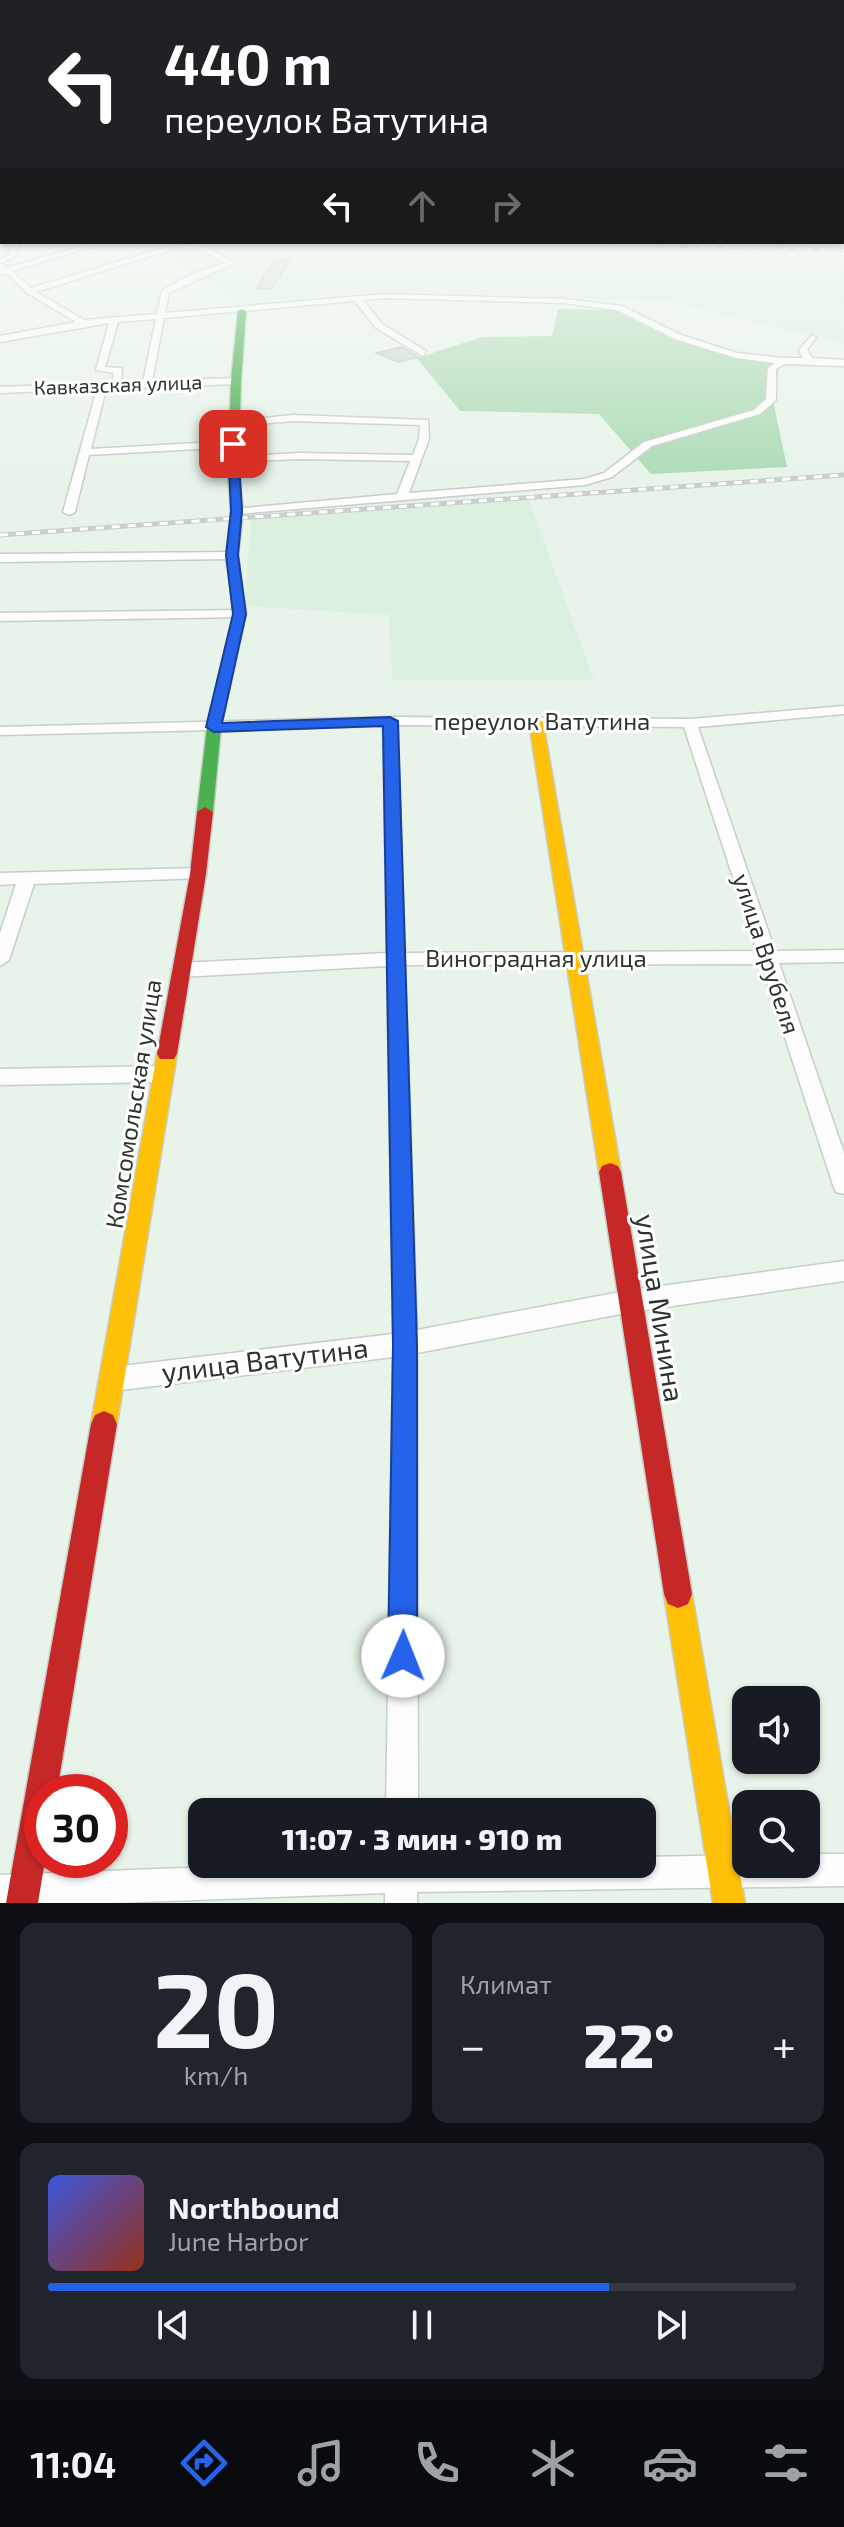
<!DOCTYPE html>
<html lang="ru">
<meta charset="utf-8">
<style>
body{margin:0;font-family:"Exo 2",sans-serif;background:#20242c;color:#f1f3f6;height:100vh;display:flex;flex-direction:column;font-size:30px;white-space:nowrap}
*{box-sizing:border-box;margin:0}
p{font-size:26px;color:#9ea1a6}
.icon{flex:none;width:44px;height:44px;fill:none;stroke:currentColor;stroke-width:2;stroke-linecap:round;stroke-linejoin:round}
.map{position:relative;height:1903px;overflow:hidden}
.drawer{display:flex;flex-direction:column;gap:20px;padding:20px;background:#0d0f14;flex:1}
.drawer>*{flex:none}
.banner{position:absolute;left:0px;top:0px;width:844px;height:244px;box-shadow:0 2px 6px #0004;background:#202124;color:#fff;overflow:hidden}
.buttons{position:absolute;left:732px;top:1686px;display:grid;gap:16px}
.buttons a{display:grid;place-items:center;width:88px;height:88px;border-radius:16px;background:#171b24;box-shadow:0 2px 6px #0004;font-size:40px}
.speed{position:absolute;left:24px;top:1774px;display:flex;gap:16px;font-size:40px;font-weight:700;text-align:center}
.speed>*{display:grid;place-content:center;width:104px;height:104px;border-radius:50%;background:#171b24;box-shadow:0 2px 6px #0004;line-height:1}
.speed .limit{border:12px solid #d22;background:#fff;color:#111}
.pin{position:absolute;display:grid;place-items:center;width:68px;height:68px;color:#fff;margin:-34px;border-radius:16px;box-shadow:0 4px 12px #0006}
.me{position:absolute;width:88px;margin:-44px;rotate:1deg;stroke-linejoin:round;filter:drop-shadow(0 0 6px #0008)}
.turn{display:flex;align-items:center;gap:28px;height:168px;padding:0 32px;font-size:36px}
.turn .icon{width:104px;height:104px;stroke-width:2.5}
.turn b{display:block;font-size:56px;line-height:68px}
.lanes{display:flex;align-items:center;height:76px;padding:0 32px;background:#0003;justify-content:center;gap:40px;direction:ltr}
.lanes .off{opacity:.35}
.big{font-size:60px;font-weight:800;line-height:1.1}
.drawer .widget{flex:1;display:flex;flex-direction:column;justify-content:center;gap:12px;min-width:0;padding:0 28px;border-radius:16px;background:#20242c}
.drawer .dial{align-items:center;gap:0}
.dial b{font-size:104px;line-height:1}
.song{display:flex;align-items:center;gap:24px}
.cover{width:96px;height:96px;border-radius:12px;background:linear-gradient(135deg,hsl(230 70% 55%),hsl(10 70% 35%))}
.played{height:8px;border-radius:4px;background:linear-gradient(90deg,#2563eb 75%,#363941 75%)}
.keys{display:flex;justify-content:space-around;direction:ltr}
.heat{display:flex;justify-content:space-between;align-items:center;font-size:44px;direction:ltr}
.drawer .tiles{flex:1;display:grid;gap:20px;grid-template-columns:1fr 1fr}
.widget:last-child{grid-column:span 2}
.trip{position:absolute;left:188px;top:1798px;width:468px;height:80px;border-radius:16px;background:#171b24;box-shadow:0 2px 6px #0004;font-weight:800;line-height:80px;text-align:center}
.menu{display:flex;height:128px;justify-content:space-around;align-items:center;background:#090b0e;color:#9ea1a6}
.menu .icon{width:56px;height:56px}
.menu .active{color:#2563eb}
.menu b{font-size:36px;color:#f1f3f6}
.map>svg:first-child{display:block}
.built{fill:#dcf0df}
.forest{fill:#b0dcb8}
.building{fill:#d2dbd4;stroke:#c5cec6;stroke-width:2}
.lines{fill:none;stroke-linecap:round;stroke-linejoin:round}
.street-casing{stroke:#c6cfc7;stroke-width:3}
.fast-casing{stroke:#c6cfc7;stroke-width:3}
.slow-casing{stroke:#c6cfc7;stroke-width:3}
.jam-casing{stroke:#c6cfc7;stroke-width:3}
.street{fill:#fcfdfc;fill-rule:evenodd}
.fast{fill:#4caf50;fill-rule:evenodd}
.slow{fill:#ffc107;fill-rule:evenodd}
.jam{fill:#c62828;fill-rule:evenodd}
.rail-far1-casing{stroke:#cbcecb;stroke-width:3}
.rail-casing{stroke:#cbcecb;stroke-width:5}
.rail-far1{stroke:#fff;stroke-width:2;stroke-dasharray:6;stroke-linecap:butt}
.rail{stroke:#fff;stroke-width:3;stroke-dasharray:8;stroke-linecap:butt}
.route{fill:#2563eb;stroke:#184099;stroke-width:2}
.labels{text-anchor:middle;stroke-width:6;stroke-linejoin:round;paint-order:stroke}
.far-street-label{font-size:20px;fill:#2d342e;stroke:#fff}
.street-label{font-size:24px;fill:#2d342e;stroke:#fff}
.near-street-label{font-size:28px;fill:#2d342e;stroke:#fff}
</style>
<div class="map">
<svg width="844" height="1903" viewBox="0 0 844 1903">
<rect width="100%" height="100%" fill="#e8f4ea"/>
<!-- built -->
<path class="built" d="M842,207L844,344L667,301L379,291L237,303L157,242H842Z
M529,500L594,680H392L389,615L245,606L251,518Z"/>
<!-- forest -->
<path class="forest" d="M558,309L620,310L679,341L780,364L773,401L787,467L651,474L599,414L460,411L417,358L482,337L552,336Z"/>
<!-- building -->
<path class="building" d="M276,259L290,260L272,289H256Z
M402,347L418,357L398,362L377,353Z"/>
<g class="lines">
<defs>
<path id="street" d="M0,209H2V213H0Z
M0,224H2V228H0Z
M842,224H844V228H842Z
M14,242H20L15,257L0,263V259L8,256Z
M97,242H108L12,271L31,288L170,246L192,245L189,242H197L235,263L169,293L165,313L385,294L564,299L622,306L681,335L737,353L783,358H803L799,350L812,335L816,338L807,350L812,358L844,360V366L785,364L776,369V400L760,414L652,446L612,477L585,485L237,514L233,513V509L397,494L410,461L299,459L232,462L228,461V457L299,453L413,455L419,439L420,425L293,421L238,426L235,425V421L293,415L428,420L429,439L409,493L584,479L604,473L644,442L754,410L766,399L768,368L775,363L736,358L675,339L617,310L564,303L385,298L363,300L382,324L426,351L423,356L376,328L355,301L164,318L152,381L236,378L241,381L236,384L106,389L91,449L233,441L238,444L233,447L89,455L75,512L69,515L63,512L97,389L0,393V387L112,383L114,373L96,370L109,323L0,342V336L76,322L27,293L6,273L0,274V263L9,267ZM173,249H200L225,263L194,273L162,290L157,314L84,320L36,292ZM156,319L143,382L121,383L122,368L105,367L118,322Z
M771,242L844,244V248L774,244Z
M236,552V558L232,559L0,562V554Z
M240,610L246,614L245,617L0,621V613Z
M844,706V714L698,727L775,951L844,950V962L779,963L844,1153V1194L836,1192L833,1185L761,964L405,965L417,1330L631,1290L844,1261V1281L631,1312L417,1353L418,1812H386L393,1357L113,1391L104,1387L101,1379L104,1371L113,1367L393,1334L387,966L180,977L171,970L180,963L387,953L383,726L0,735V727L390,717L690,719ZM397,725L684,727L757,951L405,953Z
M198,868L204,870L206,874L204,878L34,884L9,960L0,966V933L16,884L0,885V873Z
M163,1066L170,1068L173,1074L170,1080L163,1082L0,1085V1069Z
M806,1854H844V1886L417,1892V1903H385V1893L115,1903H0V1875L287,1864H642V1857L746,1855V1864H806Z"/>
<path id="fast" d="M242,309L246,311L241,381L240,413L243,423L237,459L243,511L238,555L246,614L221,727L213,812L205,817L197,812L207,727L234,614L226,555L231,511L227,459L233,423L230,413L231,381L238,311Z"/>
<path id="slow" d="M536,718L543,722L621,1172L618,1178L610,1181L602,1178L599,1172L529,722Z
M167,1046L174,1049L177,1054L117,1424L113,1433L104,1437L95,1433L91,1424L157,1054L160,1049Z
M678,1580L688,1584L692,1594L745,1903H713L664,1594L668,1584Z"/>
<path id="jam" d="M205,807L213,812L206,874L177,1054L174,1059H160L157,1054L190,874L197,812Z
M610,1163L618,1166L621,1172L692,1594L688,1604L678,1608L668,1604L664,1594L599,1172L602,1166Z
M104,1411L113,1415L117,1424L57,1792H42V1860H45L38,1903H6L91,1424L95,1415Z"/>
</defs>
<!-- street casing -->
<use href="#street" class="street-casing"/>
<!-- fast casing -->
<use href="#fast" class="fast-casing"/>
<!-- slow casing -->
<use href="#slow" class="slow-casing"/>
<!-- jam casing -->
<use href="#jam" class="jam-casing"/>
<!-- street -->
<use href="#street" class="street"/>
<!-- fast -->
<use href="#fast" class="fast"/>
<!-- slow -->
<use href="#slow" class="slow"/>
<!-- jam -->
<use href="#jam" class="jam"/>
<defs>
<path id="rail-far1" d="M507,242L844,250"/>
<path id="rail" d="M0,535L844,475"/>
</defs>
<!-- rail-far1 casing -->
<use href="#rail-far1" class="rail-far1-casing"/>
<!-- rail casing -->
<use href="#rail" class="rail-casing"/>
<!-- rail-far1 -->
<use href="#rail-far1" class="rail-far1"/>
<!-- rail -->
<use href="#rail" class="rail"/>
</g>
<!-- sky -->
<linearGradient id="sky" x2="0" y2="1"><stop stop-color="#8cc2d0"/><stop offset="0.44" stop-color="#f5faf6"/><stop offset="1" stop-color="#f5faf6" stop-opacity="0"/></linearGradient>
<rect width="844" height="474" fill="url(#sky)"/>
<!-- route -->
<path class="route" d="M233,441L238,444L242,511L238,555L246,614L222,723L390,717L398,721L417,1344V1656L413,1666L403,1670L392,1666L388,1656L393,1344L383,726L214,732L206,727L233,614L226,555L231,511L228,444Z"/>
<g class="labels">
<!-- far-street labels -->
<g class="far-street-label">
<text transform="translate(118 385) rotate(-2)" y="7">Кавказская улица</text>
</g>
<!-- street labels -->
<g class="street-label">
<text x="542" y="730">переулок Ватутина</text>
<text transform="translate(766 954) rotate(72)" y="8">улица Врубеля</text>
<text x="536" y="967">Виноградная улица</text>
<text transform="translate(134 1104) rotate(-81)" y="8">Комсомольская улица</text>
</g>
<!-- near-street labels -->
<g class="near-street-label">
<text transform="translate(660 1308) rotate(81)" y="10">улица Минина</text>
<text transform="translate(265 1360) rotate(-7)" y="10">улица Ватутина</text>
</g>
</g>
</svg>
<div class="buttons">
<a><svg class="icon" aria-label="sound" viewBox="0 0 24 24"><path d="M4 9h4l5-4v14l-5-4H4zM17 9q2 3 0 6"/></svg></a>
<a><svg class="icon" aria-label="search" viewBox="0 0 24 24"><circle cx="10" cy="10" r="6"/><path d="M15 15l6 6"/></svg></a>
</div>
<div class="speed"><div class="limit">30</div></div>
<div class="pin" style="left:233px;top:444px;background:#d93025"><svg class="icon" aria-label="arrive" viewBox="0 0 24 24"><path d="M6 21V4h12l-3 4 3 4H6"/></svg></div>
<svg class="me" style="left:403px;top:1656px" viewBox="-20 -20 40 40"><circle r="19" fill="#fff"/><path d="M0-13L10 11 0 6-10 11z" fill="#2563eb"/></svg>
<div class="trip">11:07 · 3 мин · 910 m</div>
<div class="banner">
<div class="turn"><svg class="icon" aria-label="left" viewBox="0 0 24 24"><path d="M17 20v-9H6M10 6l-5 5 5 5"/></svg><div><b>440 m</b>переулок Ватутина</div></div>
<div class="lanes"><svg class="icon" aria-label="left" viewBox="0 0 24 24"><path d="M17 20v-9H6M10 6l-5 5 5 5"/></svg><svg class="icon off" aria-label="ahead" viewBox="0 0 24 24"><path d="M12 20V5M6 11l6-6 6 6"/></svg><svg class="icon off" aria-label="right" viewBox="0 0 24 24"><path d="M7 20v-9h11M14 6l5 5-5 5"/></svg></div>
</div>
</div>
<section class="drawer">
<div class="tiles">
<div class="widget dial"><b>20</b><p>km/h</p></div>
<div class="widget"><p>Климат</p>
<div class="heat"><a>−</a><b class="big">22°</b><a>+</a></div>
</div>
<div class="widget">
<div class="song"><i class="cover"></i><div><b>Northbound</b><p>June Harbor</p></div></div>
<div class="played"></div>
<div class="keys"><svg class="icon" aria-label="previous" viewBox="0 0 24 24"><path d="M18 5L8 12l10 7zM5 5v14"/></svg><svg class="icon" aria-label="pause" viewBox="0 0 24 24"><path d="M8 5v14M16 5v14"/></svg><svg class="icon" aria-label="next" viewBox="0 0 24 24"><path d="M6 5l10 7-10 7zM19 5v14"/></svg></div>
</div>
</div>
</section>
<nav class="menu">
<b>11:04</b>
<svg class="icon active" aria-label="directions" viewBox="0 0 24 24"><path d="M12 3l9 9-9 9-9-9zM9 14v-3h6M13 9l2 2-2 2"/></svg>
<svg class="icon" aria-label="music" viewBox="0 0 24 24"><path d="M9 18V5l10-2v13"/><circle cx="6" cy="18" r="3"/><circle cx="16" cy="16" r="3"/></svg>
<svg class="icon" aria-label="phone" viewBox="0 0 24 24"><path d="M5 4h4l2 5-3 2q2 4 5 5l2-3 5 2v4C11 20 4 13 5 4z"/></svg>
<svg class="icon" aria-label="climate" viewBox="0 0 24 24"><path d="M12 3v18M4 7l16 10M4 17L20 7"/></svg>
<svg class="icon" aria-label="car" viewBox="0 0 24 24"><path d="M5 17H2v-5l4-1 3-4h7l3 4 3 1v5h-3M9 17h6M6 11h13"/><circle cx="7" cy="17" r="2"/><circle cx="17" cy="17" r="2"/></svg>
<svg class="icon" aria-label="filters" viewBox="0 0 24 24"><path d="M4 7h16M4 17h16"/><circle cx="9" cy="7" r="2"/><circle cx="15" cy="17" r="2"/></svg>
</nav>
